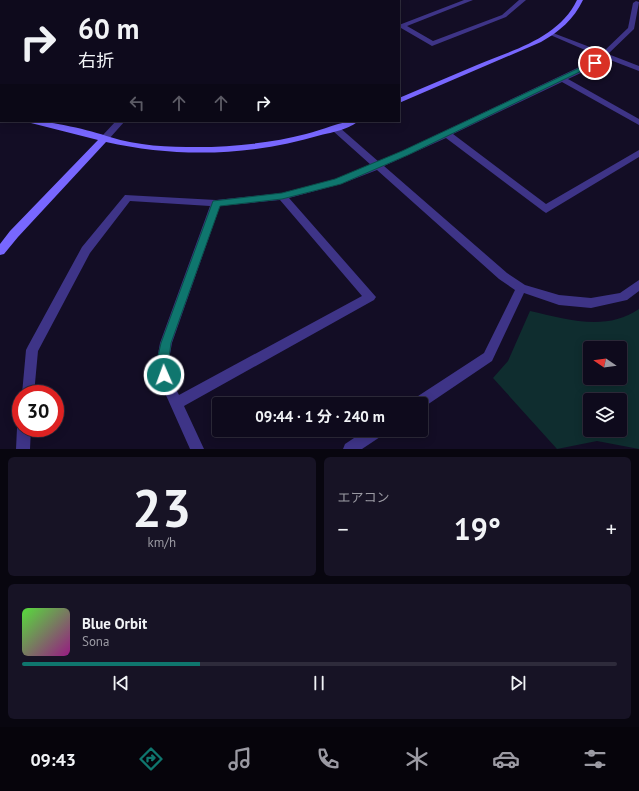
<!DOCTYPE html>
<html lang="ja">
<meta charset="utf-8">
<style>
body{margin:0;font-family:"PT Sans","Noto Sans JP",sans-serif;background:#171325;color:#f1f3f6;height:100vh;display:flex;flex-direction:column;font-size:15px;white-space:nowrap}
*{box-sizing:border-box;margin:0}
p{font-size:13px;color:#9b9aa3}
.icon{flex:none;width:22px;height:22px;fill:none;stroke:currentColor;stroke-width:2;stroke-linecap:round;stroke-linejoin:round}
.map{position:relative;height:449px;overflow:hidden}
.details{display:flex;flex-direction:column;gap:8px;padding:8px;background:#08060f;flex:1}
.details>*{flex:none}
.hud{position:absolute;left:0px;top:0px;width:400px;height:122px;box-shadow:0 2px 10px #0003,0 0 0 1px #2e2b3b;background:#0e0a1c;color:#f1f3f6;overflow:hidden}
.needle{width:26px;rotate:283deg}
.fabs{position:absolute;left:583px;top:341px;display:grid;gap:8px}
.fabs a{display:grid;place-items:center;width:44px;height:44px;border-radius:4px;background:#0e0a1c;box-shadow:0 2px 10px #0003,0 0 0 1px #2e2b3b;font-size:20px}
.speed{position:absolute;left:12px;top:385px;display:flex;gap:8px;font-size:20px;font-weight:700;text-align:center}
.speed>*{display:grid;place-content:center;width:52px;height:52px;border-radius:50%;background:#0e0a1c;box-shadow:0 2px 10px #0003,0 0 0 1px #2e2b3b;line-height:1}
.speed .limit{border:6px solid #d22;background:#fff;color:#111}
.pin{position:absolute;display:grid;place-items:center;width:34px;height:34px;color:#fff;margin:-17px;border:2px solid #fff;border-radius:50%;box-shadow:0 1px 4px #0007}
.me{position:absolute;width:44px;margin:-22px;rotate:358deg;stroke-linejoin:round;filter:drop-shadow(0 0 3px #0008)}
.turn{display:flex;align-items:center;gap:14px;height:84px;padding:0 12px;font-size:18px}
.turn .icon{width:52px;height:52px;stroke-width:2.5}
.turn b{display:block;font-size:28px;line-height:34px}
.lanes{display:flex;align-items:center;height:38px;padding:0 12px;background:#0003;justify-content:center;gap:20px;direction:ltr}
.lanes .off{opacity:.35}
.big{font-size:30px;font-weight:700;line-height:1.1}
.details .widget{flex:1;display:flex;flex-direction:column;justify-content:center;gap:6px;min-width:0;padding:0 14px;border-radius:6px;background:#171325}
.details .dial{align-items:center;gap:0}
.dial b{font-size:52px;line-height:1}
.song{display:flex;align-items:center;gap:12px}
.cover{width:48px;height:48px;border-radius:6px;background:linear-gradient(135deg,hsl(110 70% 55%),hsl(310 70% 35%))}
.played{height:4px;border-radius:2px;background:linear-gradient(90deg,#0f766e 30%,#2e2b3b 30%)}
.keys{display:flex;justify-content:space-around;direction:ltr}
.heat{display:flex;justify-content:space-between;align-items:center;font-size:22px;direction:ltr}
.details .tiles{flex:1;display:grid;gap:8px;grid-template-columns:1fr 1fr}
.widget:last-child{grid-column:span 2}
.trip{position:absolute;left:212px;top:397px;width:216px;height:40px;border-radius:4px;background:#0e0a1c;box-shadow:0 2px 10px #0003,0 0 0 1px #2e2b3b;font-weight:700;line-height:40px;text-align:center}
.menu{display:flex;height:64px;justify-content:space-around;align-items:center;background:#06040b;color:#9b9aa3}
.menu .icon{width:28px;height:28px}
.menu .on{color:#0f766e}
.menu b{font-size:18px;color:#f1f3f6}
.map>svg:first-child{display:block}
.green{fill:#0f2d2f;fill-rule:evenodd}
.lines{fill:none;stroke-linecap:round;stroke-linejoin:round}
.street{fill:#3e3487;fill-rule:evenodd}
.secondary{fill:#7867ff;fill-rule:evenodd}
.route{fill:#0f766e;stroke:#0a4d48}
</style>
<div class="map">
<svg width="639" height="449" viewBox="0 0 639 449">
<rect width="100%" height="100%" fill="#130d25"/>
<!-- green -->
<path class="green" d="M639,309V449L597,441L557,449L493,378L508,361L530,311C566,319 606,332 639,309ZM590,348H620V378H590ZM590,400H620V430H590Z"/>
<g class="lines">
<!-- street -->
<path class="street" d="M175,0H181V1H175Z
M223,0H229V1H223Z
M283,0H290L291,1H284Z
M357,0H363L364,1H358Z
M392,0H400L399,1H391Z
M464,0H473L407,26L433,41L502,15L519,0H526L506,17L432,46L401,28L399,29V25Z
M636,1L639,2L634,29L608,54L639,66V71L605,58L598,65L568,79L639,119V125L562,82L453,134L546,204L639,150V157L546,213L543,211L446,138L384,166L507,273L525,285L559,295L591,298L620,293L639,280V291L627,300L591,308L559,305L524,293L492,361L421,409V404H410L412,400L484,353L515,290L499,279L377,170L341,184L289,198L376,297L374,300L184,406L204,449H190L161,384L156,365L160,343L210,206L130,201L90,253L38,351L34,394H22L26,350L28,346L82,247L125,195L216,200L282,193L336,179L371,165L333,131L332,129L333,127H339L379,162L592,61L599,56L548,34L553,33L603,52L628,28L633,3ZM280,200L362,296L179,395L173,383L168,365L172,343L220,206Z
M0,35H1V39H0Z
M0,69H1V73H0Z
M116,121H125L108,140H102L101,138L102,136Z
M19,423H21V428H31L30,449H16L17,428Z
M366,430H385L383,435L362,449H343L345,444Z"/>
<!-- secondary -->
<path class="secondary" d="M577,0H583C574,19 559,32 541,42L399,103V98C425,87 451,76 477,65C513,50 559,38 577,0Z
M0,111H1V115H0Z
M30,121C52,121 89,130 110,137C137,146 169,147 197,147C233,147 271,143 306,134C323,130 340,121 358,121C352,128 331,133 321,135C251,156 177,158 106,142L18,237L4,254L0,255V244L10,231L98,140L31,123Z"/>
</g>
<!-- route -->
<path class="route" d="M592,62L598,63L408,155L341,184L282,199L220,206L171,343L168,365L170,375L169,378L164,380L160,378L156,365L161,343L213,201L282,193L335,179L402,151Z"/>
</svg>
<div class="fabs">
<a><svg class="needle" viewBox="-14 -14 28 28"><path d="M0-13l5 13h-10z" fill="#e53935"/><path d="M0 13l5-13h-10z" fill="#9b9aa3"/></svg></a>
<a><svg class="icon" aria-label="layers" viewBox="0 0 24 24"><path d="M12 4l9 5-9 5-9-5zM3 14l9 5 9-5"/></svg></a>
</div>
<div class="speed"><div class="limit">30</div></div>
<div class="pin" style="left:595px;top:63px;background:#d93025"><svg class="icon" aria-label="arrive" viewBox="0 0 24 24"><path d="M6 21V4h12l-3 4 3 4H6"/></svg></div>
<svg class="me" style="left:164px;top:375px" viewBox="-20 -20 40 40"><circle r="17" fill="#0f766e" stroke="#fff" stroke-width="3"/><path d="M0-11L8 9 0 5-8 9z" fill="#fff"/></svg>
<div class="trip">09:44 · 1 分 · 240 m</div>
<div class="hud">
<div class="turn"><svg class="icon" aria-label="right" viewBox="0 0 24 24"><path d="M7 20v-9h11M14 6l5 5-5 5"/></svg><div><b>60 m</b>右折</div></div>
<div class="lanes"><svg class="icon off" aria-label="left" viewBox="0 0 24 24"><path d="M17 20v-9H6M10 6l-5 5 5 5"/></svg><svg class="icon off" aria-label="ahead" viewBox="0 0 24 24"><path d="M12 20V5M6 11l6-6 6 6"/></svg><svg class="icon off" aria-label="ahead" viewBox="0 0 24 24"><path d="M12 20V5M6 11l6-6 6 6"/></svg><svg class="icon" aria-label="right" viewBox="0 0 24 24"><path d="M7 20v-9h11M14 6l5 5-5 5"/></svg></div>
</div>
</div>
<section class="details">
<div class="tiles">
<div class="widget dial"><b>23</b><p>km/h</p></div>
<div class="widget"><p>エアコン</p>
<div class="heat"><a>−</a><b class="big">19°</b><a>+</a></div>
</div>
<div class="widget">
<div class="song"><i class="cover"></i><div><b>Blue Orbit</b><p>Sona</p></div></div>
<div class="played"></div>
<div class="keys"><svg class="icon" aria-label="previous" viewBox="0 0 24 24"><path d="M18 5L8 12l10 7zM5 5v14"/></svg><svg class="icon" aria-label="pause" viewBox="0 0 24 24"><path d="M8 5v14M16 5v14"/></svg><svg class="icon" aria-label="next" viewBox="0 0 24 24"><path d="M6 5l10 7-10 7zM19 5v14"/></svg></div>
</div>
</div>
</section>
<nav class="menu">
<b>09:43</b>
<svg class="icon on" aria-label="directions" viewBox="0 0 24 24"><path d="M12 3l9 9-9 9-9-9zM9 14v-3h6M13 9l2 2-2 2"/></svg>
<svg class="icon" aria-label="music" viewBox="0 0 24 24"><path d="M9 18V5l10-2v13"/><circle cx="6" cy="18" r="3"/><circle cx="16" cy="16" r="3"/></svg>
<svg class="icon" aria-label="phone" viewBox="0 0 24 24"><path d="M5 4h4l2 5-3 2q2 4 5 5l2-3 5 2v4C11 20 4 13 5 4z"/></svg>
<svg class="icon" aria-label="climate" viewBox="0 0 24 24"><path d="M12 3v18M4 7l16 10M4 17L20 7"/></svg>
<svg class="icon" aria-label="car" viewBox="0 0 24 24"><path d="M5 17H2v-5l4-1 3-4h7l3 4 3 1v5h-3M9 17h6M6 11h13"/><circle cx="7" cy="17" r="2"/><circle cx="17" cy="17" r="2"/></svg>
<svg class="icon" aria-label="filters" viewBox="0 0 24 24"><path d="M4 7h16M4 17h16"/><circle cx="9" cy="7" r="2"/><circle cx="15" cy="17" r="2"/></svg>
</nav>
